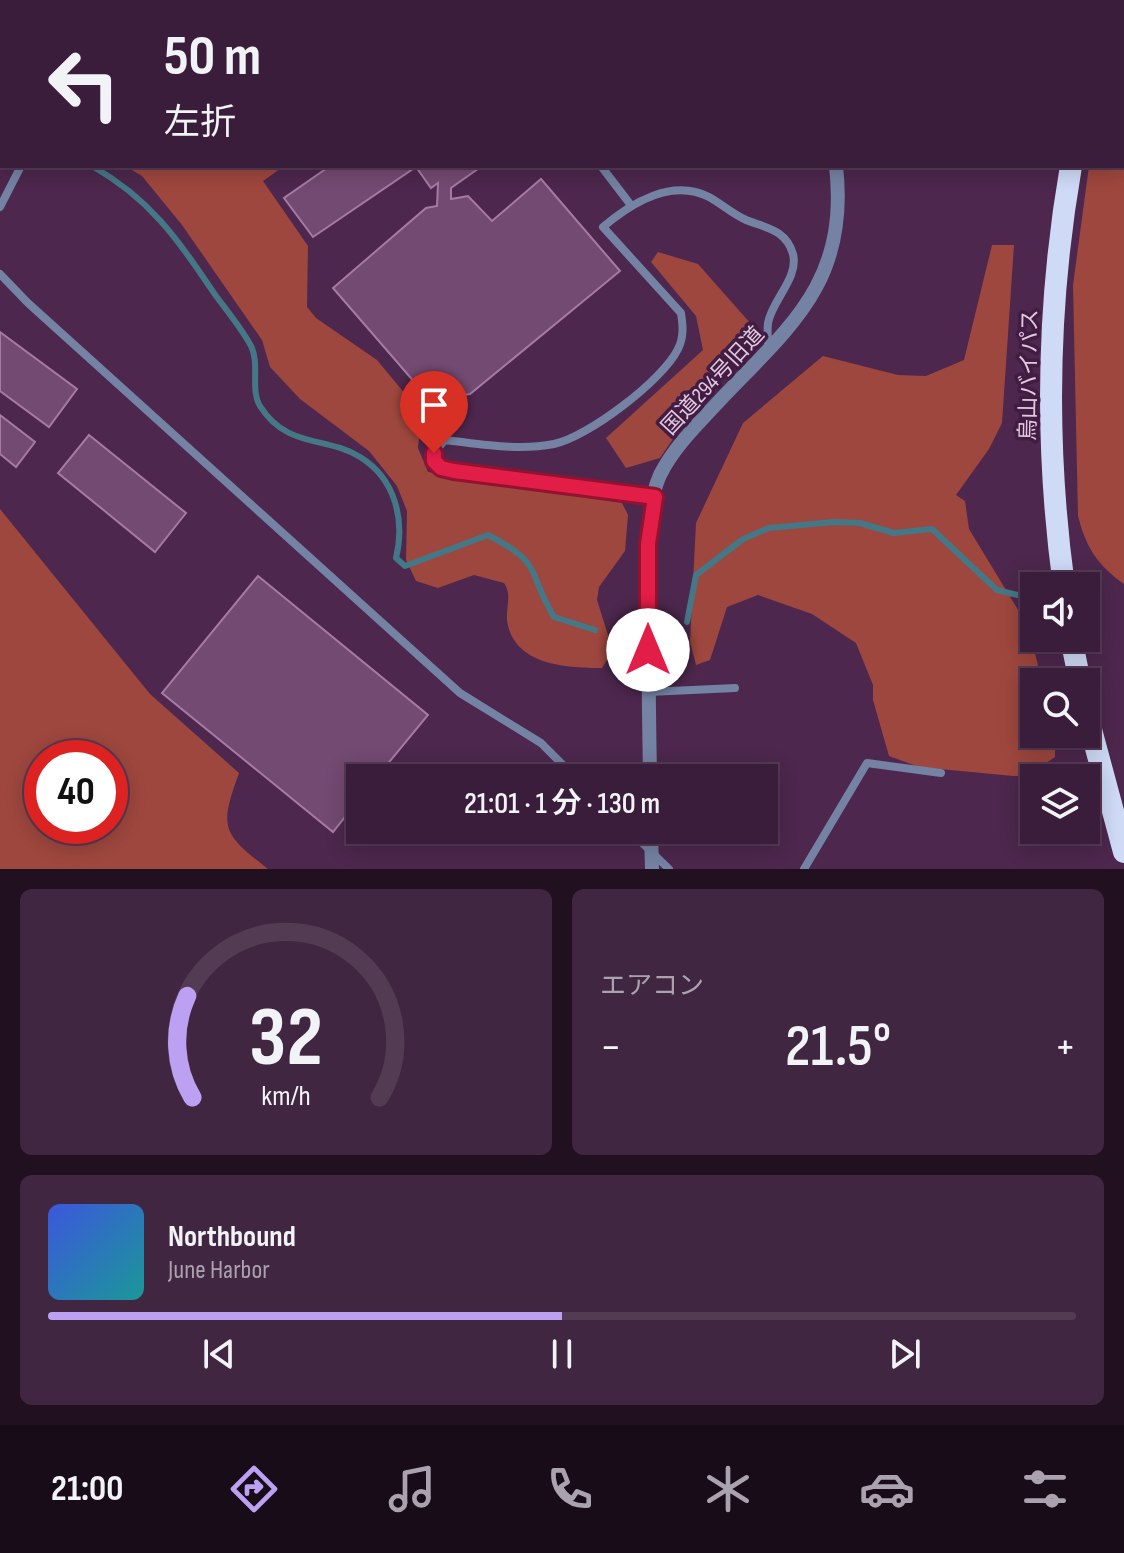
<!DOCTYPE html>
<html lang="ja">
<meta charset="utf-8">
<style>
body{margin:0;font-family:"Sofia Sans Condensed","Noto Sans JP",sans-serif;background:#412642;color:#f1f3f6;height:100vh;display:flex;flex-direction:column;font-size:30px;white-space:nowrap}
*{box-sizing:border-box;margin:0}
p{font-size:26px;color:#aba2af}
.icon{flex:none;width:44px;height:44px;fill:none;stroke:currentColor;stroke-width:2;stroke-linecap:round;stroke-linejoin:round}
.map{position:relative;height:869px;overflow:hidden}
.drawer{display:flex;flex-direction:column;gap:20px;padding:20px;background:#201020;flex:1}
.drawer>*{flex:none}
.guide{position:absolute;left:0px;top:0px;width:1124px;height:168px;box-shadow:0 4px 20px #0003,0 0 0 2px #543b54;background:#3a1d3a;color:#f1f3f6;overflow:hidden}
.fabs{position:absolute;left:1020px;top:572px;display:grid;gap:16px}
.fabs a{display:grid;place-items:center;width:80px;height:80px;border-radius:0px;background:#3a1d3a;box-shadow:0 4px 20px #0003,0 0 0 2px #543b54;font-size:40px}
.speed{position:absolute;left:24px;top:740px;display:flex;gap:16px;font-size:40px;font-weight:700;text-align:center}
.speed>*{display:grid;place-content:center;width:104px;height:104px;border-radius:50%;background:#3a1d3a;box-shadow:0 4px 20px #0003,0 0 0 2px #543b54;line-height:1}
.speed .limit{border:12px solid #d22;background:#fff;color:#111}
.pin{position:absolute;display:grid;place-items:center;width:68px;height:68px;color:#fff;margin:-82px -34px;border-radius:50% 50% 50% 0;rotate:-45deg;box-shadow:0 0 8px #0007}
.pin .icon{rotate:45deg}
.me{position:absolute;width:88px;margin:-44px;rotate:0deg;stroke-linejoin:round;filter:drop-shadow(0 0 6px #0008)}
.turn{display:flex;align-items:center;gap:28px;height:168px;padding:0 32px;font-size:36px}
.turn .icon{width:104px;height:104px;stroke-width:2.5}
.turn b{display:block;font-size:56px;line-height:68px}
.big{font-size:60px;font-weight:600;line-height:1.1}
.drawer .tile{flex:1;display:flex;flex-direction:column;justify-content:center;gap:12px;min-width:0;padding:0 28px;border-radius:12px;background:#412642}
.drawer .dial{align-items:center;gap:0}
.dial svg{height:208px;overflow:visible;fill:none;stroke:#543b54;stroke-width:7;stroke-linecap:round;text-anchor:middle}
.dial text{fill:#f1f3f6;stroke:none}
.song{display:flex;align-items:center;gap:24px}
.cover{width:96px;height:96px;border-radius:12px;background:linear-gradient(135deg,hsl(230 70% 55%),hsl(180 70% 35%))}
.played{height:8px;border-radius:4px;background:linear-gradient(90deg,#bca0f2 50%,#543b54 50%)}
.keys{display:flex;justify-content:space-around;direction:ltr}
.heat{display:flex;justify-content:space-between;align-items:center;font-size:44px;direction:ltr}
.drawer .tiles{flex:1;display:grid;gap:20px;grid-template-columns:1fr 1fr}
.tile:last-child{grid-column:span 2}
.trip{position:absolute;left:346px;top:764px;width:432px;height:80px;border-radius:0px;background:#3a1d3a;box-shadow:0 4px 20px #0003,0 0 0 2px #543b54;font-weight:600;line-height:80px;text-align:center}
.tabs{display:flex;height:128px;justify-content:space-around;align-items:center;background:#170c17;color:#aba2af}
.tabs .icon{width:56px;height:56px}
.tabs .active{color:#bca0f2}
.tabs b{font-size:36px;color:#f1f3f6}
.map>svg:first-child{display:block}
.forest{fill:#9e473e;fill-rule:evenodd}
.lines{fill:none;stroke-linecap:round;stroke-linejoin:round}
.stream{stroke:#447886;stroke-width:6}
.building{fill:#734a72;stroke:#a77aa5;stroke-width:2}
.minor{stroke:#7482a3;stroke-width:8}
.tertiary{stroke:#7482a3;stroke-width:14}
.trunk{stroke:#cedaf6;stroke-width:22}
.route-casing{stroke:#92132f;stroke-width:20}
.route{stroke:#e11d48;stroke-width:14}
.labels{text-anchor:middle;stroke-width:7;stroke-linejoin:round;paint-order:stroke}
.street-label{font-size:22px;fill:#e1c9e0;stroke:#421c42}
</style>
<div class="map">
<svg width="1124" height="869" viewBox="0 0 1124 869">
<rect width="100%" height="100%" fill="#4d274d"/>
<!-- forest -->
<path class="forest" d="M1124,0V584C1097,565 1086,547 1078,516L1073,285L1089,166H1122L1121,2Z
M125,166H284L263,181L308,246L307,307L316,318L377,360L416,407L421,419L418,448L428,472L622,503L628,515L625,551L599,587L597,600L613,651L602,668C568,668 513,666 507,620C506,607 512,594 504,583L474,575L438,588L416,581L406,560L407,511L397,486L369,451L300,399L270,367L262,340L182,225L142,176Z
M992,245H1014L1002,423L989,449L956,495L965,501L969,529L1029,628L1042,682H1034V734H1055V757L1027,776H1013L919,767L889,756L873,700V685L856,643L812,614L758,595L727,607L710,660L696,665L690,642L696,523L743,423L823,356L898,375L926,376L964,360Z
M658,252L698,264L751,324L660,458L626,468L606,438L703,350L696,316L651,262Z
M0,509L150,694L239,773C219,828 222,833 268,869H0ZM110,758V826H42V758Z"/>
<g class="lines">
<!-- stream -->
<path class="stream" d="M0,103L2,104
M92,166C152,200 178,240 216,296C228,312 242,329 251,346C260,363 250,390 260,406C287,449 327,436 360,457C396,479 405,521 396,558L405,566L488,535C544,564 526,570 554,617L595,630
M687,622L696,575L743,539L769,528L834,522L860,523L894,533L932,529L997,590L1034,599"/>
</g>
<!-- building -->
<path class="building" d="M153,0H313L152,2Z
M330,166H482L451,188V199L468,196L492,221L541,179L620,271L470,394L450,397L429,393L416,384L333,288L426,208L437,206L438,183L431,188L416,167L313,237L284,198Z
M0,332L77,389L49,427L0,391Z
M0,415L35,442L16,467L0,454Z
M89,435L186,513L155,552L58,473Z
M258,576L428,715L376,778H360V798L333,832L162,693Z"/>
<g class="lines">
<!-- minor -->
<path class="minor" d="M0,35H2
M601,166L630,204
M0,207L21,166
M0,274L28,303L460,693L541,743L576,778
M653,497L454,471L441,468L434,461V453L445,440C481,444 518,451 554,444C588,437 663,380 678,349C684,337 683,326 681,313L603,227C631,203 672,178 709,197C722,204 732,214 746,220C767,228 786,230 793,254C799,278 772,300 768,323C767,330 768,339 768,347
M649,692L735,688
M629,830L669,869
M804,869L867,763L941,773"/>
<!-- tertiary -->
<path class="tertiary" d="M800,0V2
M650,778C649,715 648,652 648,589C648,553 645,509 660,475C672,451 690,432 708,413C783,331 850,289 836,166
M651,830L652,869"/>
<!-- trunk -->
<path class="trunk" d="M1103,2V0
M1064,586C1045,447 1047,304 1071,166
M1071,638L1080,682
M1086,711L1124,852"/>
</g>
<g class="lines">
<defs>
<path id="route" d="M434,453V461L441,468L454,471L655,497L648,544V650"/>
</defs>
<!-- route casing -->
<use href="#route" class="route-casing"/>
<!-- route -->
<use href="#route" class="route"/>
</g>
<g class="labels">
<!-- street labels -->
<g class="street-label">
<text transform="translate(1028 375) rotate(-89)" y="8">烏山バイパス</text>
<text transform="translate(712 380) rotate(-47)" y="8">国道294号旧道</text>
</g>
</g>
</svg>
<div class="fabs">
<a><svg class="icon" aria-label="sound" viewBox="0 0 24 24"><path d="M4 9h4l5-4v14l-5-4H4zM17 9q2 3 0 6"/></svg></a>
<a><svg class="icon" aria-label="search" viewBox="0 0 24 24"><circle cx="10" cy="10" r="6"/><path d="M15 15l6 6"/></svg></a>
<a><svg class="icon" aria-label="layers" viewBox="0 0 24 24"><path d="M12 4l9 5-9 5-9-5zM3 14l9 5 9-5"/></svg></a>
</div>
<div class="speed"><div class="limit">40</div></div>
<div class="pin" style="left:434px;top:453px;background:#d93025"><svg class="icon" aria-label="arrive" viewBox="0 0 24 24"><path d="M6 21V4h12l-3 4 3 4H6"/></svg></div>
<svg class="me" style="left:648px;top:650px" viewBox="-20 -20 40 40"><circle r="19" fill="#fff"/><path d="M0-13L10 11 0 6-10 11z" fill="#e11d48"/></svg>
<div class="trip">21:01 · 1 分 · 130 m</div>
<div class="guide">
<div class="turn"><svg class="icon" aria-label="left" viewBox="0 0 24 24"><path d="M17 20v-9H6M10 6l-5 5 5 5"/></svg><div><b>50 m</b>左折</div></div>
</div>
</div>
<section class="drawer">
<div class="tiles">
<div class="tile dial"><svg viewBox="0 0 100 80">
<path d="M14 69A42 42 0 1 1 86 69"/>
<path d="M14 69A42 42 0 0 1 12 30" stroke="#bca0f2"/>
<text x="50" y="56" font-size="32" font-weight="700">32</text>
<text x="50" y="72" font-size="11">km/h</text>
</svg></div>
<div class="tile"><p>エアコン</p>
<div class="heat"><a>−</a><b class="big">21.5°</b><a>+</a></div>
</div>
<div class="tile">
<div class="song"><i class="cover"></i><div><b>Northbound</b><p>June Harbor</p></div></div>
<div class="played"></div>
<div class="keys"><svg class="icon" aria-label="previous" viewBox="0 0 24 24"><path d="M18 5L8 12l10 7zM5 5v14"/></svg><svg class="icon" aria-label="pause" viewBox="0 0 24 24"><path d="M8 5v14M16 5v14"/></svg><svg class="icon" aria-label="next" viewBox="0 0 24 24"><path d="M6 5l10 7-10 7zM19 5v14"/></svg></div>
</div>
</div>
</section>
<nav class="tabs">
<b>21:00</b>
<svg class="icon active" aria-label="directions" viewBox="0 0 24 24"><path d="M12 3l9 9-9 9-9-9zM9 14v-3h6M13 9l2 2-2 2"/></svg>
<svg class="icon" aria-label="music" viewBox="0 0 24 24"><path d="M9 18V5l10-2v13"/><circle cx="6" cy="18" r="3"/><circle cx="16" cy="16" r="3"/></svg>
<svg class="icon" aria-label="phone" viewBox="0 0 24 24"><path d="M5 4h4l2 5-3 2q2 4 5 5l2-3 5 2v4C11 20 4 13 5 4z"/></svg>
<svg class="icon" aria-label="climate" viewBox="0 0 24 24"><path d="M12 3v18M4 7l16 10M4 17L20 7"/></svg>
<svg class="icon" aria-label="car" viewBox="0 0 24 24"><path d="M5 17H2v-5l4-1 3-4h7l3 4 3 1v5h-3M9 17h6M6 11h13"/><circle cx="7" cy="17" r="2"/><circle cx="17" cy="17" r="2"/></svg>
<svg class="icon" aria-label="filters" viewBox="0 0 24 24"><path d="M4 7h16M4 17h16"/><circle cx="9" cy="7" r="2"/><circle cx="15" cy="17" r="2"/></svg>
</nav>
